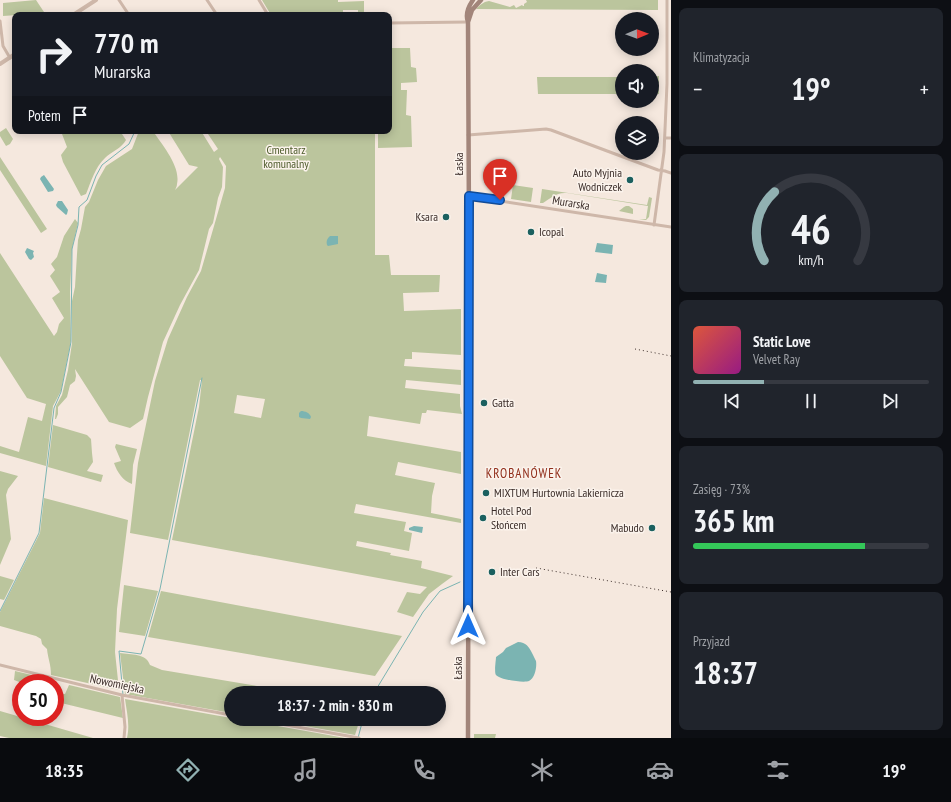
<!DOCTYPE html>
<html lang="pl">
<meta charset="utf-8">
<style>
body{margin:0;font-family:"PT Sans Narrow",sans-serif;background:#20242c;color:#f1f3f6;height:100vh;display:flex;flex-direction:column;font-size:15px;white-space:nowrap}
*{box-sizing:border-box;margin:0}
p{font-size:13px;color:#9ea1a6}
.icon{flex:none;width:22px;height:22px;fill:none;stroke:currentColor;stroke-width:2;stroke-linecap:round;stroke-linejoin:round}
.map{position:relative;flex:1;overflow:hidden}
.panel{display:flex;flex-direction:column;gap:8px;padding:8px;background:#0d0f14;width:280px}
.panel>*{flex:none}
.guide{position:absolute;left:12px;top:12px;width:380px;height:122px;border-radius:8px;box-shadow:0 2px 10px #0003;background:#171b24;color:#f1f3f6;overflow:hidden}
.needle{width:26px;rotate:89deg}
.tools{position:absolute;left:615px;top:12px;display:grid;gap:8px}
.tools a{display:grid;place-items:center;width:44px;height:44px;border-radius:50%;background:#171b24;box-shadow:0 2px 10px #0003;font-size:20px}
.speed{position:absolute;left:12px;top:674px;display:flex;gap:8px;font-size:20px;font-weight:700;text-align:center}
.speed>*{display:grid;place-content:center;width:52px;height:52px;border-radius:50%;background:#171b24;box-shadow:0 2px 10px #0003;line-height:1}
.speed .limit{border:6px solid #d22;background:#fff;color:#111}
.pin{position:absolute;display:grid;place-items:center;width:34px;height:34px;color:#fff;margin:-41px -17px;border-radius:50% 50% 50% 0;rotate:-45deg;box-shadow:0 0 4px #0007}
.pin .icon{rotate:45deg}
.me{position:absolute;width:44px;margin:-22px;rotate:0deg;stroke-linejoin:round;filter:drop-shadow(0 0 3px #0008)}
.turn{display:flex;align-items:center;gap:14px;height:84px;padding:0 16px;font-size:18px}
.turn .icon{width:52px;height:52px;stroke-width:2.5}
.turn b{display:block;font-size:28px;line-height:34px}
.then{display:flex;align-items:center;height:38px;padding:0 16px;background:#0003;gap:8px;font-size:15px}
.big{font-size:30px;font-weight:700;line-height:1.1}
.panel .widget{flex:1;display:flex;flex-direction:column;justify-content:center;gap:6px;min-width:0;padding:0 14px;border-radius:8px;background:#20242c}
.panel .dial{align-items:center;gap:0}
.dial svg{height:104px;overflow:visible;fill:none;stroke:#363941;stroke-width:7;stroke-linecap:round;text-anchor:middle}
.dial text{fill:#f1f3f6;stroke:none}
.song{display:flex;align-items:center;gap:12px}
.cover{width:48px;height:48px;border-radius:6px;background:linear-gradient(135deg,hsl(10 70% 55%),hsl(310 70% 35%))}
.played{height:4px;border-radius:2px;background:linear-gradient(90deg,#91b1b2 30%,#363941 30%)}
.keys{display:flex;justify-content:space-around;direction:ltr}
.heat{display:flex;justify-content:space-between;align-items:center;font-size:22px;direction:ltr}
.charge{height:6px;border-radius:3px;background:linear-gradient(90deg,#34c759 73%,#363941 0)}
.trip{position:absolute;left:224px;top:686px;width:222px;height:40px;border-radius:20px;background:#171b24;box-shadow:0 2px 10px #0003;font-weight:700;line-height:40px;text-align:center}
.dock{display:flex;height:64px;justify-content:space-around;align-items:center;background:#090b0e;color:#9ea1a6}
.dock .icon{width:28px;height:28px}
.dock .on{color:#91b1b2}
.dock b{font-size:18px;color:#f1f3f6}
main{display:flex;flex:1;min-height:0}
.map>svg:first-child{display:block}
.green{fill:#bbc59d;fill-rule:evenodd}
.water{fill:#7bb4b2}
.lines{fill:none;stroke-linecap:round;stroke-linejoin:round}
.stream{stroke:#7bb4b2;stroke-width:1}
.minor{stroke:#ceb7a9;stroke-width:3}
.tertiary{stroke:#ceb7a9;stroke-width:4}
.secondary{stroke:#a2857a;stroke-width:4.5}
.rail{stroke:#3b2d29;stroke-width:1;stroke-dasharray:1 3;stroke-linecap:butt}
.route-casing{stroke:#114b97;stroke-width:10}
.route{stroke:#1a73e8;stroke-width:7}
.poi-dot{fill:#1b605f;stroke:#fbf3ec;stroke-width:1.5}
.labels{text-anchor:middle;stroke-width:3;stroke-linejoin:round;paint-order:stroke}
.park-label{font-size:12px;fill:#4d5b2b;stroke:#fbf3ec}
.street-label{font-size:12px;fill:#3b2d29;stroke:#fbf3ec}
.poi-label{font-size:12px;fill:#3b2d29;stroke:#fbf3ec;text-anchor:start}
.neighbourhood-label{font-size:13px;letter-spacing:1px;fill:#912e1b;stroke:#fbf3ec}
</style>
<main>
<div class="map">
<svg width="671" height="738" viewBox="0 0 671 738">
<rect width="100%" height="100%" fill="#f5e8de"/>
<!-- green -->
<path class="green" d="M36,0L46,15H32L31,14L3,16V3Z
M262,0H338V2L364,1V15H358V10H343V15H271Z
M526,0H658V10L476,9C480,5 483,2 489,1L510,7L514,5L516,8L522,5L523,6H524V4L527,2Z
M389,48H410L411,67L416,68L417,82L401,83V90H407L406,115L411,116L412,147L378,148V131H389Z
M652,76H659V94H652Z
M537,77H622V94H538Z
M6,128L13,139L10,144L6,146L0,136V132Z
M62,131H120L126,140C122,148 111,152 105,158C95,167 91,182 86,194L81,196L63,162L61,155L67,147L62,134Z
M139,131H153C162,145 181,166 177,184C177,186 176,188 175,190L198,167L189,165L168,131H201L214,152L218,149L206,131H375V255H389L391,275H440L439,292L403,293L404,311L461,309V355L412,352V359H405L404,366L461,370V385L406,380L405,388L460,394V406L462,414L427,410L426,413H422L420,424L369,416L367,436L461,452V474L398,462L395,475L435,483L432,496L431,513L461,519V523L356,504L354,513L406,522L404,531L412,533L409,551L357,541L356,546L391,553L390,555L422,561L421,568L453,576L442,584L429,594L413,617L397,612L407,592L420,594L427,587L172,540L199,407L202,380H200L168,540L130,533L138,463L155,381L168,339L187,297L201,271L225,188L226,166L220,157L219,159L223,167L222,187L218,198L213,223L209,229L199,270L180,305L163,342L148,397L143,419L130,428L109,422L75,369L76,376L75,381L70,385L67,397L58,407V414L56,419H55L56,406L62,395L68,370L72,343V301L75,287L77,254L78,240L81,229L85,207L89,202L98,180L106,166L132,149ZM237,395L265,399L261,418L234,413Z
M0,157L47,229L41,233L0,170Z
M513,185L533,188L531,202L511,199Z
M542,189L647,205L649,197L652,198L649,217L646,220L639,219H646L648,206L567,193C556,192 551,198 543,203H540Z
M626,206H629L633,209V214L619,211L624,207Z
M75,219L78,223L72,249L70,292L71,341L61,391L53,406L46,466L0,453V446L19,452L28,417L42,421L46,404L27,398L0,356V253L54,336L57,332L59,324L64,318L52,298L60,292L50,276L55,270L51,264L57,257L64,236Z
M53,425L87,435L91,439L92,453L93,462L87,471L103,475L101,482L48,467Z
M116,444L137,449L133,465L132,484C123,481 117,472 114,463L121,461L115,447Z
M0,471L18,476L8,489L6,495L11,539L0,565Z
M44,498L128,520L117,609L116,630L115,652L119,690L51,675C51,664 48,659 47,649L42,644L41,639L36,636L0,626V612L40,533Z
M0,576L14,580L4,600L0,599Z
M124,585L158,591L145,636L119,632Z
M161,591L274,612L402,636L375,676L148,637Z
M120,653C131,655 146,653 150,665L162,670L299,693H231V713L125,694Z
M15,671L36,676L34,683H22L14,680Z
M69,685L120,697L123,718L57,702L56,693L65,694Z
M125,699L231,718V719H238L345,738H127C130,725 127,713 125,699Z
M0,711L93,738H9L0,736Z
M266,719H360L355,735Z
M474,734H496L495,738H474Z"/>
<!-- water -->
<path class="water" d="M44,175L54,189L53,191L48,192L40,179L41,177Z
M58,201H62L68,210L67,214L66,215L57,207L56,205Z
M330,236H338V244L328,246L327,245C326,241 327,239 330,236Z
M597,243L613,245L612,254L595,252Z
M27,248L34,251L33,253L34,257L31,260L29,259L25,252Z
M597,273L607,275L606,283L595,282Z
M301,411C305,411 310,413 311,417L310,419L301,418L299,417V413Z
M414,526L423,527L422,533L409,530V528Z
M518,642C526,642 529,647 532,653C533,655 535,659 536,661C537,667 535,678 529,681C524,683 500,680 496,675C494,672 496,660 496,657L503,652L506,648Z"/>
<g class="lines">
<!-- stream -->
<path class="stream" d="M0,611L39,533L54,408L61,392L71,342L72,249L78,225L79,207L87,200L96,176L102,165L129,144L135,131
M374,693L423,612L440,591L460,582
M123,695L119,651L141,654L160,589L202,378
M358,738L363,719"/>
<!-- minor -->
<path class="minor" d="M119,0L129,15
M207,0L217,15
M259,0L268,15
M0,21L3,46L10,58
M389,23L468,22
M468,135L546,129L551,130L658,170L665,171L671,173
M665,138H671
M469,197H474L671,227
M654,225L664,152L667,84V0
M0,665L122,695L231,715
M122,695L125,727L124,738
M253,719L359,738"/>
<!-- tertiary -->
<path class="tertiary" d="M73,15L96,0
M0,64L15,54"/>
<!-- secondary -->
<path class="secondary" d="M468,22L472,10L481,0
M468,738L469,229L468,22C465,14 468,7 473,0"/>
<!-- rail -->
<path class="rail" d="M635,349L671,356
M536,568L671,592"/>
</g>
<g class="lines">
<defs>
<path id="route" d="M468,626L469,196L500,200"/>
</defs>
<!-- route casing -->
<use href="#route" class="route-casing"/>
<!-- route -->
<use href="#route" class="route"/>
</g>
<!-- markers -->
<g class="poi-dot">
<circle cx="630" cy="180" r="4"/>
<circle cx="446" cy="217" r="4"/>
<circle cx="531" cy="232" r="4"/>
<circle cx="484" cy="403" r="4"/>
<circle cx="486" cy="493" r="4"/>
<circle cx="483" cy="518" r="4"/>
<circle cx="652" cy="528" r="4"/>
<circle cx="492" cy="572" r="4"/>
</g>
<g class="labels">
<!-- park labels -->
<g class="park-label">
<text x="286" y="154">Cmentarz<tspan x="286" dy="14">komunalny</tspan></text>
</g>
<!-- street labels -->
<g class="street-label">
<text transform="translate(459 164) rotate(-90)" y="4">Łaska</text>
<text transform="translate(571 203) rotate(9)" y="4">Murarska</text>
<text transform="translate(458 668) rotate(-90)" y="4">Łaska</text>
<text transform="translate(117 684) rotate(12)" y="4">Nowomiejska</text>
</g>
<!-- poi labels -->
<g class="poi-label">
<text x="622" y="177" text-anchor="end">Auto Myjnia<tspan x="622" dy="14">Wodniczek</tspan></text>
<text x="438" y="221" text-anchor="end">Ksara</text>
<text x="539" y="236">Icopal</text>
<text x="492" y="407">Gatta</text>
<text x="494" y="497">MIXTUM Hurtownia Lakiernicza</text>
<text x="491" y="515">Hotel Pod<tspan x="491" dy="14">Słońcem</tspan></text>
<text x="644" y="532" text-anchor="end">Mabudo</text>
<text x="500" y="576">Inter Cars</text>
</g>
<!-- neighbourhood labels -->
<g class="neighbourhood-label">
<text x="524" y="478">KROBANÓWEK</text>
</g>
</g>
</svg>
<div class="tools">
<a><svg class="needle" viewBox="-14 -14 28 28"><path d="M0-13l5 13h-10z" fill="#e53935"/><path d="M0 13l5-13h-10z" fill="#9ea1a6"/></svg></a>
<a><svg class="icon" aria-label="sound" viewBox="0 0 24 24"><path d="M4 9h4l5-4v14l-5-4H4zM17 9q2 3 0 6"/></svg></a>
<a><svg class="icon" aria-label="layers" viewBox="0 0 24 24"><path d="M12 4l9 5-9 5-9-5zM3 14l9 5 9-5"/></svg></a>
</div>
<div class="speed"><div class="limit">50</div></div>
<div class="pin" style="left:500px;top:200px;background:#d93025"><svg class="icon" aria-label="arrive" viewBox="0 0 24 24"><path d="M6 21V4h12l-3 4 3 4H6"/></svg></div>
<svg class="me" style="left:468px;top:626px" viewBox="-20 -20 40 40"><path d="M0-17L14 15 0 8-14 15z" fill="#1a73e8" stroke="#fff" stroke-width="4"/></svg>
<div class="trip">18:37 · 2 min · 830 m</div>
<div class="guide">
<div class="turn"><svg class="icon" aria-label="right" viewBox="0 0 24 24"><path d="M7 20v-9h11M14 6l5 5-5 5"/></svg><div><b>770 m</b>Murarska</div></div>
<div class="then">Potem<svg class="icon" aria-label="arrive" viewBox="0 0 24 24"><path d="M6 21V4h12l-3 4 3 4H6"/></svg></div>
</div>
</div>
<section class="panel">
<div class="widget"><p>Klimatyzacja</p>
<div class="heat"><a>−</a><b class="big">19°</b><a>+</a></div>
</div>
<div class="widget dial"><svg viewBox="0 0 100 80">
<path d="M14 69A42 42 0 1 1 86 69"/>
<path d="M14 69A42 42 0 0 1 22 16" stroke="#91b1b2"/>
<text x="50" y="56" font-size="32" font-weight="700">46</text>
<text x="50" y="72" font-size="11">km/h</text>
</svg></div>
<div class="widget">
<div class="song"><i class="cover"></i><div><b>Static Love</b><p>Velvet Ray</p></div></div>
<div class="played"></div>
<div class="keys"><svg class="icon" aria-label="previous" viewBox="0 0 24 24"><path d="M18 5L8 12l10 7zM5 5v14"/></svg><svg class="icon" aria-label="pause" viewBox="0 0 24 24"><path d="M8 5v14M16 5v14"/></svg><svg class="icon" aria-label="next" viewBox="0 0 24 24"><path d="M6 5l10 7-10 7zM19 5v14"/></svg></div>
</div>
<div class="widget"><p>Zasięg · 73%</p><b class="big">365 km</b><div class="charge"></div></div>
<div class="widget"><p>Przyjazd</p><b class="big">18:37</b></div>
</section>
</main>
<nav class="dock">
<b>18:35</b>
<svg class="icon on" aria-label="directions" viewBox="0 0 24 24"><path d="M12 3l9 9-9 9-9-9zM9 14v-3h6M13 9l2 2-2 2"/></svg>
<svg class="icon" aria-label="music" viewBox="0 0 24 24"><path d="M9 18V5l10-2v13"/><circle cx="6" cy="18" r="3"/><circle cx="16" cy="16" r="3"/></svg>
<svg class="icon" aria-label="phone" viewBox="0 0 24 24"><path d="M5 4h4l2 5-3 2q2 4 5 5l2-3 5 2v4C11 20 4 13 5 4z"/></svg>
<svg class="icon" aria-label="climate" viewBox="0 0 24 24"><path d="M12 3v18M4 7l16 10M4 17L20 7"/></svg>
<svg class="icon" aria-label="car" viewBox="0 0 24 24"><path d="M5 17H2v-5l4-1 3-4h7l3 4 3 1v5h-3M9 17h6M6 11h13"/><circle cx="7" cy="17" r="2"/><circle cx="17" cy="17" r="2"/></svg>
<svg class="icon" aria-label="filters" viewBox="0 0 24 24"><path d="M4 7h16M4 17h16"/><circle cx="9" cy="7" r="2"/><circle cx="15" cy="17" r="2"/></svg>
<b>19°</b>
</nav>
